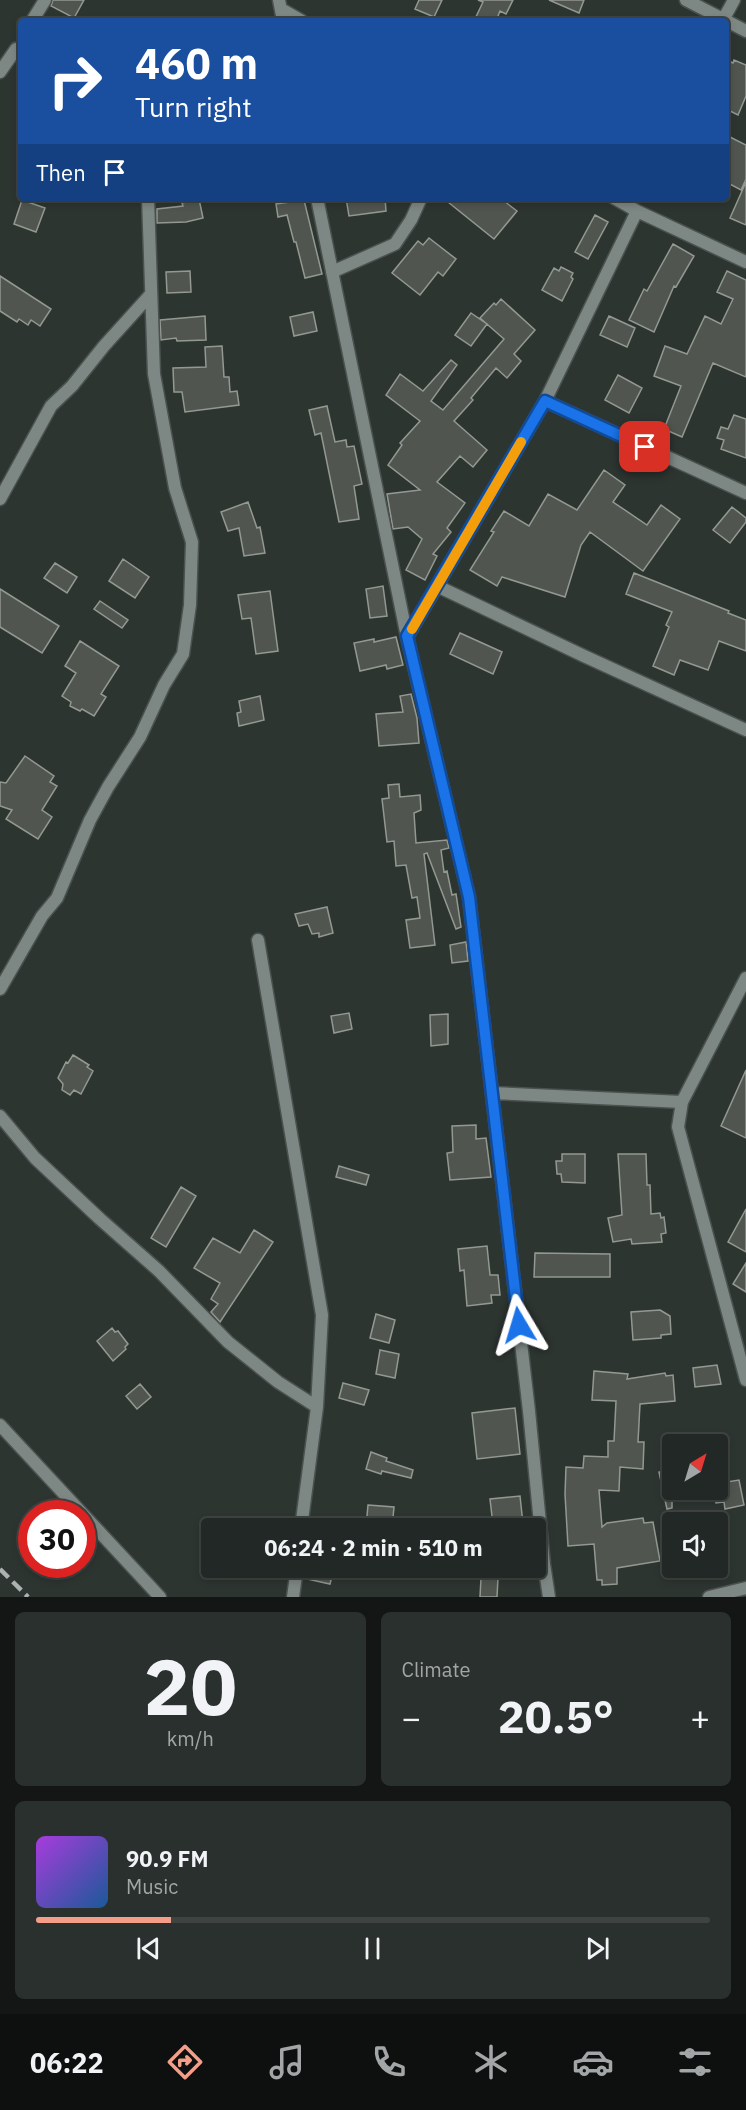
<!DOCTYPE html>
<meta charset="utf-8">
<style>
body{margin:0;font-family:"IBM Plex Sans",sans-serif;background:#2a302d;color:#f1f3f6;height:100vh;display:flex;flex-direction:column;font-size:22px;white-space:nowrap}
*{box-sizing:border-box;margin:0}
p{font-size:20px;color:#a2a6a7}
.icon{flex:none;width:33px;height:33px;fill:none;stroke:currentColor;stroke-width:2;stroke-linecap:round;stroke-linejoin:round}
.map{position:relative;height:1597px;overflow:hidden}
.drawer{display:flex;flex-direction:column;gap:15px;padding:15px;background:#131614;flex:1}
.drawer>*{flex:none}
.top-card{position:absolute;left:18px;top:18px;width:711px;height:183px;border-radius:6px;box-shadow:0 3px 9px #0003,0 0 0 2px #3f4442;background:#1a4fa0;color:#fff;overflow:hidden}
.needle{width:39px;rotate:38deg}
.fabs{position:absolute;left:662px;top:1434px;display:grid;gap:12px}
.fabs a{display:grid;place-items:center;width:66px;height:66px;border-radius:6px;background:#222825;box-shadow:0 3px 9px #0003,0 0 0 2px #3f4442;font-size:30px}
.speed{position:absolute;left:18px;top:1500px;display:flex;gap:12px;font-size:30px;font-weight:700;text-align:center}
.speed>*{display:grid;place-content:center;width:78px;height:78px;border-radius:50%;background:#222825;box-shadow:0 3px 9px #0003,0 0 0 2px #3f4442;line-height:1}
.speed .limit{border:9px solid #d22;background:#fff;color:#111}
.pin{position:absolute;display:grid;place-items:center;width:51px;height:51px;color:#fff;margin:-26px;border-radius:12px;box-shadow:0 3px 9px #0006}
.me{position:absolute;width:66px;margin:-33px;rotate:353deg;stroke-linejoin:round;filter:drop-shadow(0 0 4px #0008)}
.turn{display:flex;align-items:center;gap:21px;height:126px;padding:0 18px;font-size:27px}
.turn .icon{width:78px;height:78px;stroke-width:2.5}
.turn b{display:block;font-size:42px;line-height:51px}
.then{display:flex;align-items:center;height:57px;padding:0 18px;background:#0003;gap:12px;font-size:22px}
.big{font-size:45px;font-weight:700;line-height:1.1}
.drawer .widget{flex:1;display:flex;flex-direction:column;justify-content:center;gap:9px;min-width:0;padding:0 21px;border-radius:9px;background:#2a302d}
.drawer .dial{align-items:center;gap:0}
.dial b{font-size:78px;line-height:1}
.song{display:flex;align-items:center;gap:18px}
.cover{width:72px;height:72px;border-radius:9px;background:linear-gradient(135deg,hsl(280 70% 55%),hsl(210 70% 35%))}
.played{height:6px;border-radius:3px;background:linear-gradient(90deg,#f49e89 20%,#3f4442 20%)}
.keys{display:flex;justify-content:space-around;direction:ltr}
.heat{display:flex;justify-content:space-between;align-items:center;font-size:33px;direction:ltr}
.drawer .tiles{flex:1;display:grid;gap:15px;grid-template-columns:1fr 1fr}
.widget:last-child{grid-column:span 2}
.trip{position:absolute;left:201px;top:1518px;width:345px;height:60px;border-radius:6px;background:#222825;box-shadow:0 3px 9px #0003,0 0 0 2px #3f4442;font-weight:700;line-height:60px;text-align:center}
.tab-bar{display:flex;height:96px;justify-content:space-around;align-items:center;background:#0e100f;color:#a2a6a7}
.tab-bar .icon{width:42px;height:42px}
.tab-bar .on{color:#f49e89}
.tab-bar b{font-size:27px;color:#f1f3f6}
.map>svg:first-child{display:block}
.building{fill:#50564f;stroke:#939992;stroke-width:1.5}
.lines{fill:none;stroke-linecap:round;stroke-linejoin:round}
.street-casing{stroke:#4a514e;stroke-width:15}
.street{stroke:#7d8783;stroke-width:12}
.rail{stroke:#acb2b0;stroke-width:4.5;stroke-dasharray:12 6;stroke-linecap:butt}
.route-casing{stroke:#114b97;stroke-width:15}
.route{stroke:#1a73e8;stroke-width:10}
.slow{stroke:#f59e0b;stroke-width:10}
</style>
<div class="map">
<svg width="746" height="1597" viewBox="0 0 746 1597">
<rect width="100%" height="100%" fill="#2d3531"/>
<!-- building -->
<path class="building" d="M53,0H84L74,18L51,6Z
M419,0H442L434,17L415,9Z
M478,0H513L506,14L500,11L496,21H474L483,2Z
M549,0H584L579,13Z
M726,60L733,63L734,60L746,65V96L738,115L726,109Z
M726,135L746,145V179L741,190L726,182Z
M746,182V225L730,218Z
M346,198H385L386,211L349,216Z
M443,198H500L517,211L494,239Z
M199,199L203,218L186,222L157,223V209L183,206L182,203Z
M22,200L45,208L36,232L14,224Z
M304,200L322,274L305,278L296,242H294L287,215L278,217L276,204Z
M595,215L608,222L588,259L575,252Z
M429,238L456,259L443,276L438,272L420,295L392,273L418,241L423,245Z
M673,244L694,256L676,287L674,286L654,332L629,320L644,289L647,291Z
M561,267L573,273L571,277L573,279L562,301L542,290L554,268L559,271Z
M190,271L191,292L167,293L166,272Z
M727,271L746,280V377L713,363L682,437L664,429L681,386L654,376L665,346L687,354L705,316L721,324L733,299L717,292Z
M0,276L51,309L40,326L31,320L28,325L19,319L17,322L0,311Z
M501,299L535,330L514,354L521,361L507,378L496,368L471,398L473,400L454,421L487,450L473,467L460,456L437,482L465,503L447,528L451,532L433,554L437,556L425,580L406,570L422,539L408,527L393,529L387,494L420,490L388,465L402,445L400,443L420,421L386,395L400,374L423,391L451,360L457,365L431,401L443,410L504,339L480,318L494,303L496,305Z
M313,312L317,331L294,336L290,317Z
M471,313L487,324L471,346L455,335Z
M205,316L206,340L177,341L176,338L161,340L160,320Z
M609,316L635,328L627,347L600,335Z
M222,346L224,377H229L230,392L237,391L239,405L185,412L182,392H174L173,368L206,367L205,347Z
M618,375L642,388L629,413L605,400Z
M327,406L335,442L346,440L347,447L354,446L362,484L354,486L359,519L339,522L321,433L315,435L309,410Z
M734,415L746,419V458L721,449L724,440L717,438L721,427L728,429Z
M604,470L625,485L613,502L647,525L661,505L680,519L643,571L590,532L581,545L565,597L502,577L497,586L470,570L494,532L491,531L504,511L529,526L548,494L577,510Z
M248,502L257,528L260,527L265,553L244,556L239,528L228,531L221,512Z
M732,507L746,518V522L730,543L713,530Z
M123,559L149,577L135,598L109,581Z
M55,563L77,577L67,593L44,578Z
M634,573L729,611L728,613L746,620V651L719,641L708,670L680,660L674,675L653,666L669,627L666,625L672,612L626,594Z
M383,586L387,616L370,618L366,589Z
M0,589L59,626L42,653L0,627Z
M270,591L278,651L256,654L251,618L242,619L238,595Z
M100,601L128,620L122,628L94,609Z
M460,633L502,652L493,674L450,654Z
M396,637L403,665L387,669L386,665L360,671L354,643L374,639V642Z
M80,641L119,666L101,694L106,697L94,716L82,709L80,711L70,706L71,702L62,696L76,673L65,666Z
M411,694L417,718L419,743L379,746L376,714L403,712L400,696Z
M260,696L264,720L239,726L237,713L241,712L239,701Z
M25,756L54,776L50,782L57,786L42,810L52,817L38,839L6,819L12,810L0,806V782L6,783Z
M399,784L400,797L420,795L421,810L414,813L416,843L447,840L449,848L441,850L444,872L447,871L452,895L456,894L461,927L456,929L427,853L424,854L435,945L410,948L406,920L420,918L417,897L412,898L406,865L396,866L394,841L387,842L382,799L389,798L388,785Z
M327,907L333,933L319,937V933L312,934L308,924L299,926L295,914Z
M466,942L468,961L452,963L450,945Z
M349,1013L352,1029L334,1033L331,1016Z
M448,1014V1044L431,1046L430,1015Z
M73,1055L89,1065L87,1067L93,1071L81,1094L74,1090L70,1095L62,1090L63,1084L58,1078L66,1062L68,1063Z
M746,1070V1138L721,1126Z
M476,1125V1139L486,1138L491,1177L450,1180L447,1153L453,1152L452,1126Z
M562,1154H585V1183L562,1182L561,1174H557L556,1161H562Z
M618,1154H646L647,1185H650L651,1214L660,1213L661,1218L664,1217L666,1233L661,1234L662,1242L632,1244L631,1239L613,1242L608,1218L622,1215Z
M339,1166L369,1175L366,1185L336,1177Z
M181,1187L196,1196L166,1247L151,1238Z
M746,1209V1252L728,1242Z
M254,1230L273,1242L220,1322L211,1312L218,1304L211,1299L220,1283L194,1268L213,1238L240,1253Z
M487,1246L490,1275H498L500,1295H491L492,1303L467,1306L464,1270L460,1271L458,1249Z
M535,1253L610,1254V1277H534Z
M746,1263V1292L733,1284Z
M660,1310L670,1316L671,1334L661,1335V1338L633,1340L631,1312Z
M376,1314L395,1320L389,1343L370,1338Z
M112,1328L115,1332L118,1331L128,1344L125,1347L126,1349L113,1361L97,1341Z
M380,1350L399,1354L395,1378L376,1374Z
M717,1365L721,1384L695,1387L693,1368Z
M594,1371L628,1374L627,1379L665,1373L666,1376L673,1375L675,1401L640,1404L638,1442H644L643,1469L620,1467L619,1491L599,1490L602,1527L607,1523L643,1518L644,1523L653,1522L660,1561L617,1568V1584L602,1585V1580H597L594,1544L568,1546L565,1494L566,1467L583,1468L584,1456L608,1457V1441H614L616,1401L592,1400Z
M343,1383L369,1390L364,1405L339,1398Z
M140,1384L151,1397L137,1409L126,1396Z
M515,1408L520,1454L477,1459L472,1413Z
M371,1452L387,1458L386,1461L413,1470L411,1478L382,1471L381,1474L366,1469Z
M722,1460L727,1482L739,1480L744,1505L725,1509L724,1502L716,1503L714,1490H717V1461Z
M672,1470V1508L667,1509L659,1472Z
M520,1496L523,1524L493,1525L490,1499Z
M368,1505L394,1507L392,1528L366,1527Z
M310,1568H334L330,1584L307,1579Z
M481,1578H498L497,1597H480Z"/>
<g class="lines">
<defs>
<path id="street" d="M279,0L283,21
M686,0L746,31
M281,9L302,21
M723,20L734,0
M32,21L45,0
M0,72L16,49L21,51
M317,198L407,637L469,897L529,1411L544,1564L549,1597
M614,198L637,211L746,262
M332,272L395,244L411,220L421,198
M545,401L746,493
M0,499L51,406L72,386L104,346L151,294
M437,586L584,656L746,730
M407,637L545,401L637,211
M258,940L322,1315L317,1407
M746,978L682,1102L678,1127L746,1380
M0,989L42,916L57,898L90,820L108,787L140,737L164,685L183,654L190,605L192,542L175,488L154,374L148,198
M492,1093L682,1102
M0,1116L35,1158L100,1219L159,1271L228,1342L278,1382L317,1407L301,1528
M0,1425L160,1597
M293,1597L297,1568
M709,1597L746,1588"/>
</defs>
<!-- street casing -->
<use href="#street" class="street-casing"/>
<!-- street -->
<use href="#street" class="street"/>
<!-- rail -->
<path class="rail" d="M0,1569L28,1597"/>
</g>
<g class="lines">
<defs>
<path id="route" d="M519,1325L469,897L407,636L545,401L645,447"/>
</defs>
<!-- route casing -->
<use href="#route" class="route-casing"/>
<!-- route -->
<use href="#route" class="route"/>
<!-- slow -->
<path class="slow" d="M412,629L521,442"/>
</g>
</svg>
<div class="fabs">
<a><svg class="needle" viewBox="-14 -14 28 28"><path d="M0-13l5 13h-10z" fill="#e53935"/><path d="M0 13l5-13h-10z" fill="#a2a6a7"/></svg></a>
<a><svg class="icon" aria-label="sound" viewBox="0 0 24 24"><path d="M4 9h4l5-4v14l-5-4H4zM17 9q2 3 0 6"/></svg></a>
</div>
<div class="speed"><div class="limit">30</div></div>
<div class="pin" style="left:645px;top:447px;background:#d93025"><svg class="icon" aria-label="arrive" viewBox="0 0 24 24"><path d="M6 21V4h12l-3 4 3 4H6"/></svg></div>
<svg class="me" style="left:519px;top:1325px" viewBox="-20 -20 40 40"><path d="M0-17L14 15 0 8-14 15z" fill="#1a73e8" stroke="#fff" stroke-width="4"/></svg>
<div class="trip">06:24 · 2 min · 510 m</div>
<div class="top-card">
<div class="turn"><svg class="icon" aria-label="right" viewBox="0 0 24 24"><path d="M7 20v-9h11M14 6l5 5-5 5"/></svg><div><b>460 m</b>Turn right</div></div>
<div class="then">Then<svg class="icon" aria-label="arrive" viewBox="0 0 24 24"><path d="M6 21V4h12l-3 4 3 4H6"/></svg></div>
</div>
</div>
<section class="drawer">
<div class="tiles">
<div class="widget dial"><b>20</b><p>km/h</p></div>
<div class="widget"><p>Climate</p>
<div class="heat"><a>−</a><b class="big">20.5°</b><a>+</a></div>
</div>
<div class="widget">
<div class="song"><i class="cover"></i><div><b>90.9 FM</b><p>Music</p></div></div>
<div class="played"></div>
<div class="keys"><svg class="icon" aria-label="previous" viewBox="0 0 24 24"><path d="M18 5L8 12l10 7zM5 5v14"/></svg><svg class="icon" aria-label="pause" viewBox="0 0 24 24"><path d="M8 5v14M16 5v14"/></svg><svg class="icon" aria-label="next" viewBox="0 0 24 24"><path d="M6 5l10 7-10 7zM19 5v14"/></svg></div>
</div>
</div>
</section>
<nav class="tab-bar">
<b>06:22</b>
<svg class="icon on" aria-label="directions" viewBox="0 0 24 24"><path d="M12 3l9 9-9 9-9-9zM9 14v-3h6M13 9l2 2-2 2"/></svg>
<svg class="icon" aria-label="music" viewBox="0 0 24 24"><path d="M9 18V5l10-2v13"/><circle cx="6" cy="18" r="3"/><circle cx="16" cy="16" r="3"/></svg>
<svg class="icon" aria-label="phone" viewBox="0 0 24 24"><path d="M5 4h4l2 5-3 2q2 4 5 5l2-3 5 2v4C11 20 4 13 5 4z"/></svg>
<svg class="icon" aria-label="climate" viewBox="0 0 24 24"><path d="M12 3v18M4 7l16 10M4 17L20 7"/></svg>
<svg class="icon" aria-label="car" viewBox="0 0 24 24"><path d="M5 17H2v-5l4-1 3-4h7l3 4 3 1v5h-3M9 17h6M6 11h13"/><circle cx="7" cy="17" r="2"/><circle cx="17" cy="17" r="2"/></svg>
<svg class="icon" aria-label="filters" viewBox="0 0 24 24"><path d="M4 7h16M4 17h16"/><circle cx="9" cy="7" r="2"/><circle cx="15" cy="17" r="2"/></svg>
</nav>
